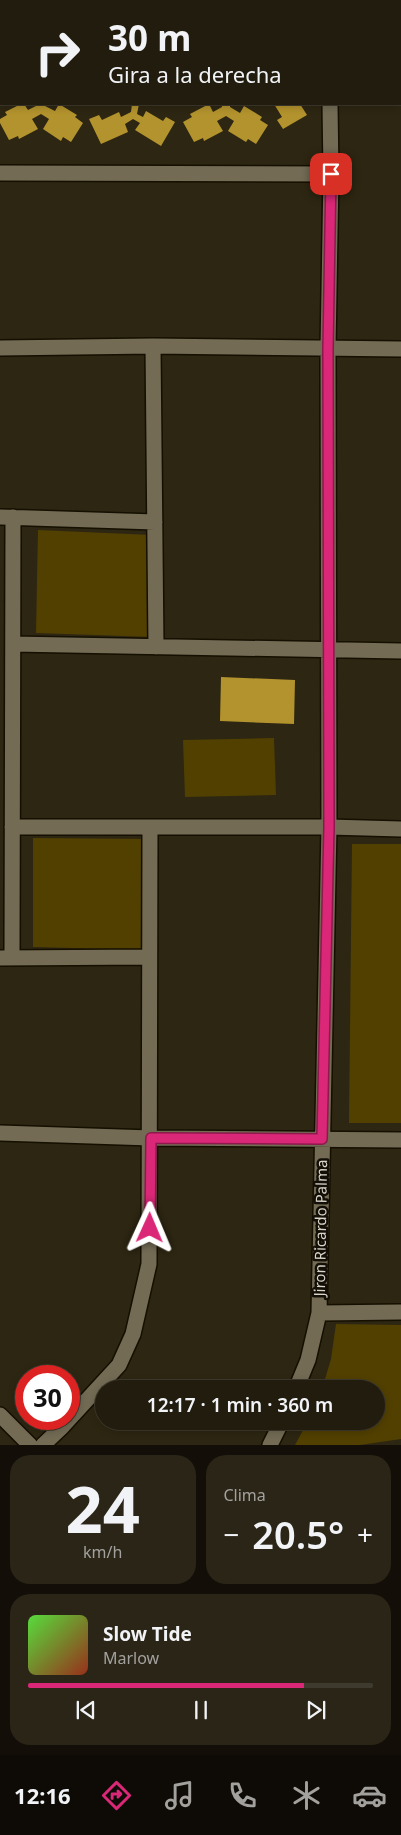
<!DOCTYPE html>
<html lang="es">
<meta charset="utf-8">
<style>
body{margin:0;font-family:"Noto Sans",sans-serif;background:#2a2517;color:#f1f3f6;height:100vh;display:flex;flex-direction:column;font-size:19px;white-space:nowrap}
*{box-sizing:border-box;margin:0}
p{font-size:16px;color:#a2a19e}
.icon{flex:none;width:28px;height:28px;fill:none;stroke:currentColor;stroke-width:2;stroke-linecap:round;stroke-linejoin:round}
.map{position:relative;height:1445px;overflow:hidden}
.drawer{display:flex;flex-direction:column;gap:10px;padding:10px;background:#130f08;flex:1}
.drawer>*{flex:none}
.top-card{position:absolute;left:0px;top:0px;width:401px;height:105px;box-shadow:0 2px 8px #0003,0 0 0 1px #3f3a2e;background:#221c0e;color:#f1f3f6;overflow:hidden}
.speed{position:absolute;left:15px;top:1365px;display:flex;gap:10px;font-size:25px;font-weight:700;text-align:center}
.speed>*{display:grid;place-content:center;width:65px;height:65px;border-radius:50%;background:#221c0e;box-shadow:0 2px 8px #0003,0 0 0 1px #3f3a2e;line-height:1}
.speed .limit{border:8px solid #d22;background:#fff;color:#111}
.pin{position:absolute;display:grid;place-items:center;width:42px;height:42px;color:#fff;margin:-21px;border-radius:10px;box-shadow:0 2px 8px #0006}
.me{position:absolute;width:55px;margin:-28px;rotate:1deg;stroke-linejoin:round;filter:drop-shadow(0 0 4px #0008)}
.turn{display:flex;align-items:center;gap:18px;height:105px;padding:0 25px;font-size:22px}
.turn .icon{width:65px;height:65px;stroke-width:2.5}
.turn b{display:block;font-size:35px;line-height:42px}
.big{font-size:38px;font-weight:600;line-height:1.1}
.drawer .card{flex:1;display:flex;flex-direction:column;justify-content:center;gap:8px;min-width:0;padding:0 18px;border-radius:20px;background:#2a2517}
.drawer .dial{align-items:center;gap:0}
.dial b{font-size:65px;line-height:1}
.song{display:flex;align-items:center;gap:15px}
.cover{width:60px;height:60px;border-radius:8px;background:linear-gradient(135deg,hsl(110 70% 55%),hsl(10 70% 35%))}
.played{height:5px;border-radius:2px;background:linear-gradient(90deg,#db2777 80%,#3f3a2e 80%)}
.keys{display:flex;justify-content:space-around;direction:ltr}
.heat{display:flex;justify-content:space-between;align-items:center;font-size:28px;direction:ltr}
.drawer .tiles{flex:1;display:grid;gap:10px;grid-template-columns:1fr 1fr}
.card:last-child{grid-column:span 2}
.trip{position:absolute;left:95px;top:1380px;width:290px;height:50px;border-radius:25px;background:#221c0e;box-shadow:0 2px 8px #0003,0 0 0 1px #3f3a2e;font-weight:600;line-height:50px;text-align:center}
.tab-bar{display:flex;height:80px;justify-content:space-around;align-items:center;background:#0e0b06;color:#a2a19e}
.tab-bar .icon{width:35px;height:35px}
.tab-bar .selected{color:#db2777}
.tab-bar b{font-size:22px;color:#f1f3f6}
.map>svg:first-child{display:block}
.green{fill:#524000}
.building{fill:#b3932d}
.lines{fill:none;stroke-linecap:round;stroke-linejoin:round}
.minor-casing{stroke:#150f00;stroke-width:18}
.minor{stroke:#736b54;stroke-width:15}
.route-casing{stroke:#8e194d;stroke-width:12}
.route{stroke:#db2777;stroke-width:9}
.labels{text-anchor:middle;stroke-width:5;stroke-linejoin:round;paint-order:stroke}
.street-label{font-size:15px;fill:#dbd6ca;stroke:#130f07}
</style>
<div class="map">
<svg width="401" height="1445" viewBox="0 0 401 1445">
<rect width="100%" height="100%" fill="#2d2612"/>
<!-- green -->
<path class="green" d="M38,530L152,535V637L36,633Z
M274,738L276,795L185,797L183,740Z
M33,838L149,839L148,950L33,947Z
M352,844H401V1123H349Z
M336,1324L401,1325V1439L360,1445H295L308,1421H376V1389H322L331,1359Z"/>
<!-- building -->
<path class="building" d="M21,104H24L28,110L36,106L37,104H45V106L55,111L59,104L77,115L75,117L83,123L71,142L63,137L61,141L43,129L49,119L41,114L32,119L38,129L19,139L18,136L9,140L0,123V119L7,115L5,112Z
M132,104H139L137,114L143,117L146,111L163,121L166,117L175,122L161,146L135,130L140,123L133,119L125,124L128,132L101,144L89,119L99,115L102,120L119,112L121,117L131,112Z
M209,104L213,112L222,107V104H230V107L240,113L244,106L262,117L260,120L268,125L256,144L248,139L246,142L228,131L234,121L226,116L217,121L223,131L204,141L203,138L194,142L183,122L192,117L190,114Z
M274,104H300L307,115L283,129L277,120L282,117Z
M221,677L295,680L294,724L220,721Z"/>
<g class="lines">
<defs>
<path id="minor" d="M328,0V1
M0,173L331,174
M153,346L156,647
M0,348L153,346L401,349
M0,517L155,522
M13,644L401,651
M12,827H329L401,829
M0,958L149,957
M12,958L13,517
M0,1133L151,1138L401,1140
M319,1313L401,1312
M296,1389L308,1360L319,1313L329,827L328,349L331,174L330,104
M0,1415L30,1445
M43,1445L62,1427L119,1365L133,1334L149,1264L150,827
M270,1445L282,1421"/>
</defs>
<!-- minor casing -->
<use href="#minor" class="minor-casing"/>
<!-- minor -->
<use href="#minor" class="minor"/>
</g>
<g class="lines">
<defs>
<path id="route" d="M150,1228L151,1138L322,1139L329,827L328,349L331,174"/>
</defs>
<!-- route casing -->
<use href="#route" class="route-casing"/>
<!-- route -->
<use href="#route" class="route"/>
</g>
<g class="labels">
<!-- street labels -->
<g class="street-label">
<text transform="translate(321 1228) rotate(-89)" y="5">Jiron Ricardo Palma</text>
</g>
</g>
</svg>
<div class="speed"><div class="limit">30</div></div>
<div class="pin" style="left:331px;top:174px;background:#d93025"><svg class="icon" aria-label="arrive" viewBox="0 0 24 24"><path d="M6 21V4h12l-3 4 3 4H6"/></svg></div>
<svg class="me" style="left:150px;top:1228px" viewBox="-20 -20 40 40"><path d="M0-17L14 15 0 8-14 15z" fill="#db2777" stroke="#fff" stroke-width="4"/></svg>
<div class="trip">12:17 · 1 min · 360 m</div>
<div class="top-card">
<div class="turn"><svg class="icon" aria-label="right" viewBox="0 0 24 24"><path d="M7 20v-9h11M14 6l5 5-5 5"/></svg><div><b>30 m</b>Gira a la derecha</div></div>
</div>
</div>
<section class="drawer">
<div class="tiles">
<div class="card dial"><b>24</b><p>km/h</p></div>
<div class="card"><p>Clima</p>
<div class="heat"><a>−</a><b class="big">20.5°</b><a>+</a></div>
</div>
<div class="card">
<div class="song"><i class="cover"></i><div><b>Slow Tide</b><p>Marlow</p></div></div>
<div class="played"></div>
<div class="keys"><svg class="icon" aria-label="previous" viewBox="0 0 24 24"><path d="M18 5L8 12l10 7zM5 5v14"/></svg><svg class="icon" aria-label="pause" viewBox="0 0 24 24"><path d="M8 5v14M16 5v14"/></svg><svg class="icon" aria-label="next" viewBox="0 0 24 24"><path d="M6 5l10 7-10 7zM19 5v14"/></svg></div>
</div>
</div>
</section>
<nav class="tab-bar">
<b>12:16</b>
<svg class="icon selected" aria-label="directions" viewBox="0 0 24 24"><path d="M12 3l9 9-9 9-9-9zM9 14v-3h6M13 9l2 2-2 2"/></svg>
<svg class="icon" aria-label="music" viewBox="0 0 24 24"><path d="M9 18V5l10-2v13"/><circle cx="6" cy="18" r="3"/><circle cx="16" cy="16" r="3"/></svg>
<svg class="icon" aria-label="phone" viewBox="0 0 24 24"><path d="M5 4h4l2 5-3 2q2 4 5 5l2-3 5 2v4C11 20 4 13 5 4z"/></svg>
<svg class="icon" aria-label="climate" viewBox="0 0 24 24"><path d="M12 3v18M4 7l16 10M4 17L20 7"/></svg>
<svg class="icon" aria-label="car" viewBox="0 0 24 24"><path d="M5 17H2v-5l4-1 3-4h7l3 4 3 1v5h-3M9 17h6M6 11h13"/><circle cx="7" cy="17" r="2"/><circle cx="17" cy="17" r="2"/></svg>
</nav>
